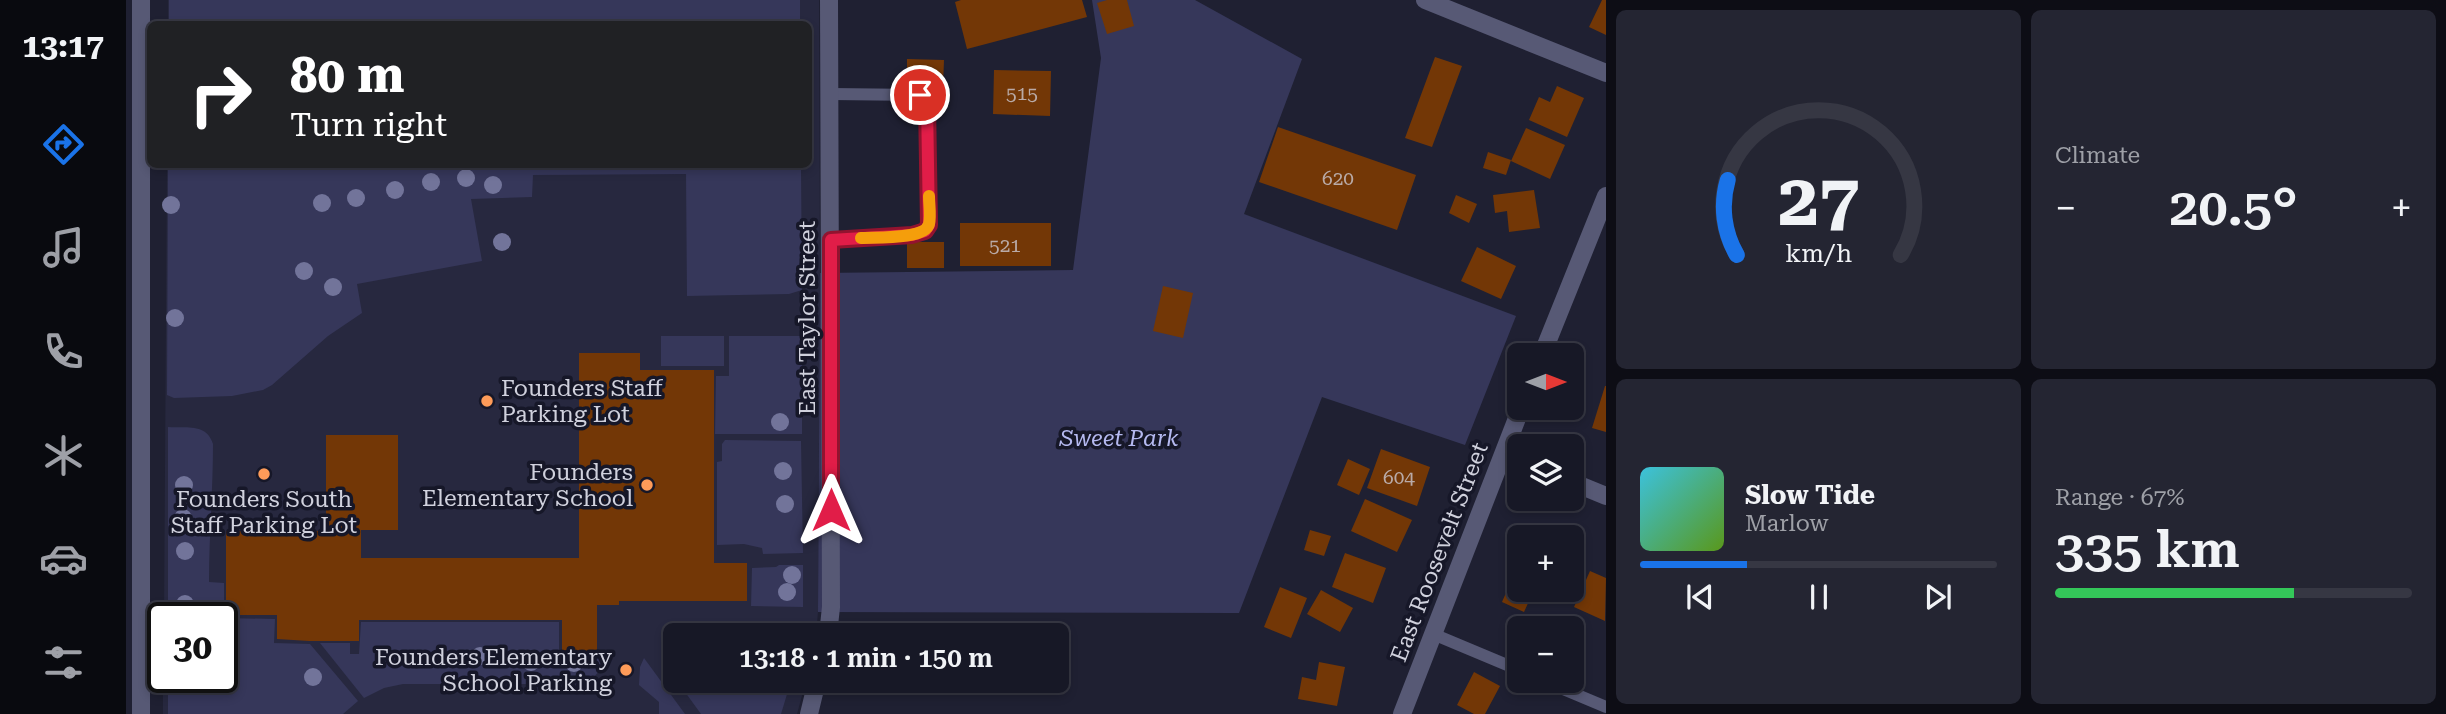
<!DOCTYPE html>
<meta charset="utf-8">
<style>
body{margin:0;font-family:"Roboto Serif",serif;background:#242532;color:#f1f3f6;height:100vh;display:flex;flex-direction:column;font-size:26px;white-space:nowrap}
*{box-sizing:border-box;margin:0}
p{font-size:23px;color:#9ea0a7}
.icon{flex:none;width:38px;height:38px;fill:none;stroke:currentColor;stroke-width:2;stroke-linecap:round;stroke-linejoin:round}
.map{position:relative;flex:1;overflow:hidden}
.side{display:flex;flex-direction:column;gap:10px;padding:10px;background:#0d0d15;width:840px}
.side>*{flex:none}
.hud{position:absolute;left:21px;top:21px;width:665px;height:147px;border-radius:10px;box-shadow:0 4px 10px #0003,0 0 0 2px #363743;background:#202124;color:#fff;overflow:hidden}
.needle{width:46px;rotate:90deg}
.fabs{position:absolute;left:1381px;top:343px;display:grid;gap:14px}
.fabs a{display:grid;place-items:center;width:77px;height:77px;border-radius:10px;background:#171826;box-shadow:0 4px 10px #0003,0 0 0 2px #363743;font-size:35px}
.speed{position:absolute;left:21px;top:602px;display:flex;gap:14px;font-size:35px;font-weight:700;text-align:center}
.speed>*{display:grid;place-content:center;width:91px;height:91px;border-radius:50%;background:#171826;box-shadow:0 4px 10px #0003,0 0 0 2px #363743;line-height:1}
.speed .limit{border:4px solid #111;border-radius:10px;background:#fff;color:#111}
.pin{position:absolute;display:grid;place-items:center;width:60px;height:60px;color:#fff;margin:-30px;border:4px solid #fff;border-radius:50%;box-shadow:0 2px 7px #0007}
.me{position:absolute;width:77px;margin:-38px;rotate:0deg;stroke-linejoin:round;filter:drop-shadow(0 0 5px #0008)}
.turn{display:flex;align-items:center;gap:24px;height:147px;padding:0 28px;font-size:32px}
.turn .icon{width:91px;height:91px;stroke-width:2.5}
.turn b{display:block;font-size:49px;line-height:60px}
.big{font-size:52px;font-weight:600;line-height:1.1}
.side .card{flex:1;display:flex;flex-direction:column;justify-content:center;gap:10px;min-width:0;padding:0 24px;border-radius:10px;background:#242532}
.side .dial{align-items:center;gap:0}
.dial svg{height:182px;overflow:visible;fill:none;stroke:#363743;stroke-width:7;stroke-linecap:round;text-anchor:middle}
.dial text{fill:#f1f3f6;stroke:none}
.song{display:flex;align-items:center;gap:21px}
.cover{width:84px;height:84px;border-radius:10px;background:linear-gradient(135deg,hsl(190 70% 55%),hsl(90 70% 35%))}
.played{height:7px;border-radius:4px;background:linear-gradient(90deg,#1a73e8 30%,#363743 30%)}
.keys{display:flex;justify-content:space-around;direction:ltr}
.heat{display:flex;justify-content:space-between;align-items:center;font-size:38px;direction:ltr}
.charge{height:10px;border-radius:5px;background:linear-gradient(90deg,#34c759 67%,#363743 0)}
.side .tiles{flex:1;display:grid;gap:10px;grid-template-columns:repeat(2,1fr)}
.trip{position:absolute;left:537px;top:623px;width:406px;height:70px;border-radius:10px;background:#171826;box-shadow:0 4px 10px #0003,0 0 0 2px #363743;font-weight:600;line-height:70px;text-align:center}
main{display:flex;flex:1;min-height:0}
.tabs{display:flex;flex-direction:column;width:126px;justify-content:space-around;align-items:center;background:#090a0f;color:#9ea0a7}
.tabs .icon{width:49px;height:49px}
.tabs .on{color:#1a73e8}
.tabs b{font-size:32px;color:#f1f3f6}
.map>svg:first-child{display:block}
.built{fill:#27283f}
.green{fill:#36375a}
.building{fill:#733706}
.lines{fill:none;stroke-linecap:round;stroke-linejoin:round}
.lane{stroke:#575975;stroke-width:12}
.street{stroke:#575975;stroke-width:18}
.tree{fill:#72749a}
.route-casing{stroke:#92132f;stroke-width:18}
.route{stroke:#e11d48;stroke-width:12}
.slow{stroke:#f59e0b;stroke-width:12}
.poi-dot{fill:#fe9b59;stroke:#161728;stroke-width:2.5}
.labels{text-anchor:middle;stroke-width:7;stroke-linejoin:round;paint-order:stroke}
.number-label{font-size:19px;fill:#b9aaa7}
.street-label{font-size:23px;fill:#d0d1dd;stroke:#161728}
.poi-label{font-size:23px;fill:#d0d1dd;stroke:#161728;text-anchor:end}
.park-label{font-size:23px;font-style:italic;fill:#b5b9f0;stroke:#161728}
</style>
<main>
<nav class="tabs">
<b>13:17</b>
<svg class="icon on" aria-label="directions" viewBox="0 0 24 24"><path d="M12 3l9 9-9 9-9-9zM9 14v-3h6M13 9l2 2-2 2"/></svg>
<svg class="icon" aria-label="music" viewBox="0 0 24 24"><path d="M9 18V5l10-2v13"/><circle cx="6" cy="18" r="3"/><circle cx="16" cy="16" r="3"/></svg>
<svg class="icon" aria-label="phone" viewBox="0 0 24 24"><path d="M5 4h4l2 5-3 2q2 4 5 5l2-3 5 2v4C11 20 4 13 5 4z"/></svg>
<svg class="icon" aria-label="climate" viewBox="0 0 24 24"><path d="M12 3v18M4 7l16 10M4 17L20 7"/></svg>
<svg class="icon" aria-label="car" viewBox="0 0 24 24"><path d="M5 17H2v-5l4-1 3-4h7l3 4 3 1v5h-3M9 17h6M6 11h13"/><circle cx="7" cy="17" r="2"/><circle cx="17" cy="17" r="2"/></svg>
<svg class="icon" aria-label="filters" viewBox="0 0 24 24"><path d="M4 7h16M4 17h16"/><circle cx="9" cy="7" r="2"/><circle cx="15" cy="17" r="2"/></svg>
</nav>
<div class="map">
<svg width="1480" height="714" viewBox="0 0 1480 714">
<rect width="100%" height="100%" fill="#1f2032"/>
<!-- built -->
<path class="built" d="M42,0H693L694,273L692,612L690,635H550V681H680L671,714H37V677H96V618H38L41,165L682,164V24H42Z"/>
<!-- green -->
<path class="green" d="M43,0H674V24H43Z
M966,0H1069L1176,59L1118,214L1390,316L1339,445L1196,397L1113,613L692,612L694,273L947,270L975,58Z
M42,165H675L676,290L663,294L561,296L560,174L407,175L406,197L345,199L356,261L231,284L236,313L202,336L146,385L137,390L106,396L48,398L41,395Z
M535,336H598V366H535Z
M603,336H676V434H589L590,376H603Z
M42,427C60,428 81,423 87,444C87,490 83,536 83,582L98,583V618L149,619L148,643L184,644L232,701L217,714H42V677H96V618H42Z
M599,440L675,441L677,553L637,554L636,548L618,544L591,545V462L596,461V444Z
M653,565H677V607L625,606L626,568L650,567Z
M235,622H433V653L466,654L467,659L477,658V652H480C477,668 471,679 454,684H277L258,688L238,698L194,643H224V654H233Z
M518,658L559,714H533V702L513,685L514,667Z
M551,681H665L655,714H575Z"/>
<!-- building -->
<path class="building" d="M835,0H956L961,17L841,49L829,2Z
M981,0H1001L1008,26L981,34L971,3Z
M1476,0H1480V35L1463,27Z
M1309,57L1336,66L1306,147L1279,138Z
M781,59L818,60L817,87L781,86Z
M868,70L925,71L924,116L867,114Z
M1431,86L1458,98L1441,137L1403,120L1413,97L1424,102Z
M1152,127L1290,175L1271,230L1133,182Z
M1400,128L1439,145L1424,179L1385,161Z
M1362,152L1385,160L1380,175L1357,168Z
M1408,190L1414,228L1383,232L1381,211L1369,213L1367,195Z
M1330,195L1351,204L1343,223L1323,213Z
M834,223H925V266H834Z
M781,242H818V268H781Z
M1351,247L1390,266L1375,299L1335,281Z
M1037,286L1067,293L1057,338L1027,331Z
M453,353H514V370H588V563H621V601H493V605H471V651H436V620H233V641H183L151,639V615H100V531H200V435H272V530H235V558H453Z
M1479,386H1480V432L1466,428Z
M1255,449L1304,467L1291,506L1241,488Z
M1222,459L1244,469L1233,495L1211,485Z
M1239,499L1286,520L1271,552L1225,531Z
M1184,530L1205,536L1198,556L1178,550Z
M1219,553L1260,568L1247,603L1206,587Z
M1393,563V590H1408L1398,612L1376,602Z
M1464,571L1480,578L1479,621L1448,607Z
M1154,587L1181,598L1165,638L1138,627Z
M1195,590L1227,608L1214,632L1181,614Z
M1193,662L1219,667L1211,706L1172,699L1176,677L1190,680Z
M1348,672L1374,686L1359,714H1348L1331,705Z
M770,681H819V691H770Z"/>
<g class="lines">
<!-- lane -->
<path class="lane" d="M705,94L794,95L801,102L803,225L799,231L786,235L705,240
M1307,634L1393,670
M1418,681L1480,707"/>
<!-- street -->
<path class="street" d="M15,0V714
M1299,0L1480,73
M1416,355L1480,196
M1446,482L1480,496
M702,635L705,607L703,0
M683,714L691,681
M1276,714L1395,408"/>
</g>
<!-- trees -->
<g class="tree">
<circle cx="340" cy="178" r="9"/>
<circle cx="305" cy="182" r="9"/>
<circle cx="367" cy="185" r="9"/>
<circle cx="269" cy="190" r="9"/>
<circle cx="230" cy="198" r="9"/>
<circle cx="196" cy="203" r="9"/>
<circle cx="45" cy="205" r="9"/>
<circle cx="376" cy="242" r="9"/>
<circle cx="178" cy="271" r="9"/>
<circle cx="207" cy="287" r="9"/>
<circle cx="49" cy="318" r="9"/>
<circle cx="654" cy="422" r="9"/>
<circle cx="657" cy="471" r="9"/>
<circle cx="58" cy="485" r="9"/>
<circle cx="659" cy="504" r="9"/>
<circle cx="57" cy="518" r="9"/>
<circle cx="59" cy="551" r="9"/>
<circle cx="666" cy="575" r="9"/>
<circle cx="661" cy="592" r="9"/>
<circle cx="59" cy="604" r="9"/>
<circle cx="354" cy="656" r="9"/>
<circle cx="284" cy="659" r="9"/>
<circle cx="405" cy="662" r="9"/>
<circle cx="448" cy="663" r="9"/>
<circle cx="187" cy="677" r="9"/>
</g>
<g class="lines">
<defs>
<path id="route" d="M705,510V240L786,235L799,231L803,225L801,102L794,95"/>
</defs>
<!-- route casing -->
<use href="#route" class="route-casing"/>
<!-- route -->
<use href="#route" class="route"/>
<!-- slow -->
<path class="slow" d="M735,238C749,237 799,240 803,224C805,216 803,204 803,196"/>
</g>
<!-- markers -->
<g class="poi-dot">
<circle cx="361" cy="401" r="7"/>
<circle cx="138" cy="474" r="7"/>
<circle cx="521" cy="485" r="7"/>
<circle cx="500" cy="670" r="7"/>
</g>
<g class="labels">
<!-- number labels -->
<g class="number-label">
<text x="896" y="100">515</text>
<text x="1212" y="185">620</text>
<text x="879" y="252">521</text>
<text x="1273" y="484">604</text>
</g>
<!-- street labels -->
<g class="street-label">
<text transform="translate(681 318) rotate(-90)" y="8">East Taylor Street</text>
<text transform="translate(1313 552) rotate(-69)" y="8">East Roosevelt Street</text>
</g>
<!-- poi labels -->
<g class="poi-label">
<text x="375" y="396" text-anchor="start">Founders Staff<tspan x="375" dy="26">Parking Lot</tspan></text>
<text x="507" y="480">Founders<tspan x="507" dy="26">Elementary School</tspan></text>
<text x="138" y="507" text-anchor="middle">Founders South<tspan x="138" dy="26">Staff Parking Lot</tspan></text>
<text x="486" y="665">Founders Elementary<tspan x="486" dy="26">School Parking</tspan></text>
</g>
<!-- park labels -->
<g class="park-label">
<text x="993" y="446">Sweet Park</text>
</g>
</g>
</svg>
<div class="fabs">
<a><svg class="needle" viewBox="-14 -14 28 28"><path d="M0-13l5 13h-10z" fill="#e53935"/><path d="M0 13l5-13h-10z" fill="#9ea0a7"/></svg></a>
<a><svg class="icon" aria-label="layers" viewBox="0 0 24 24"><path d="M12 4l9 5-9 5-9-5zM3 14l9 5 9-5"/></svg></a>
<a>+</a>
<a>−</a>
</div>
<div class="speed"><div class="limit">30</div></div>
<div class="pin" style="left:794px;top:95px;background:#d93025"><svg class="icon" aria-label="arrive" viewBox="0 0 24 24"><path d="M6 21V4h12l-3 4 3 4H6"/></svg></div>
<svg class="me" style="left:705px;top:510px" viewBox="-20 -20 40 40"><path d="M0-17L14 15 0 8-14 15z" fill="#e11d48" stroke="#fff" stroke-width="4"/></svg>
<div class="trip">13:18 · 1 min · 150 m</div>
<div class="hud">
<div class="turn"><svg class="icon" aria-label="right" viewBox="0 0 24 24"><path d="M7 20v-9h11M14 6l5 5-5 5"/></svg><div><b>80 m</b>Turn right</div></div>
</div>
</div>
<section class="side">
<div class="tiles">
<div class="card dial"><svg viewBox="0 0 100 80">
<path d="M14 69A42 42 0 1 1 86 69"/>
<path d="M14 69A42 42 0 0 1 10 36" stroke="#1a73e8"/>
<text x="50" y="56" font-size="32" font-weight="700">27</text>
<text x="50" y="72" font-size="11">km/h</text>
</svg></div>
<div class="card"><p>Climate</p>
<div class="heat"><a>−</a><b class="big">20.5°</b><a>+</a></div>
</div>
<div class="card">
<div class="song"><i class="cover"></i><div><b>Slow Tide</b><p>Marlow</p></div></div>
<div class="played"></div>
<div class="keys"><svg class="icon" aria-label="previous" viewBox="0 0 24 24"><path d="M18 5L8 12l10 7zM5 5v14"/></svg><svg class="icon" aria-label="pause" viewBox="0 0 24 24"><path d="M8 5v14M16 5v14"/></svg><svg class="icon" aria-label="next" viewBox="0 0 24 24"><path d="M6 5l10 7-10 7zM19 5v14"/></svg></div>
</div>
<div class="card"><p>Range · 67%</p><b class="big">335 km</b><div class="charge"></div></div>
</div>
</section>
</main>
